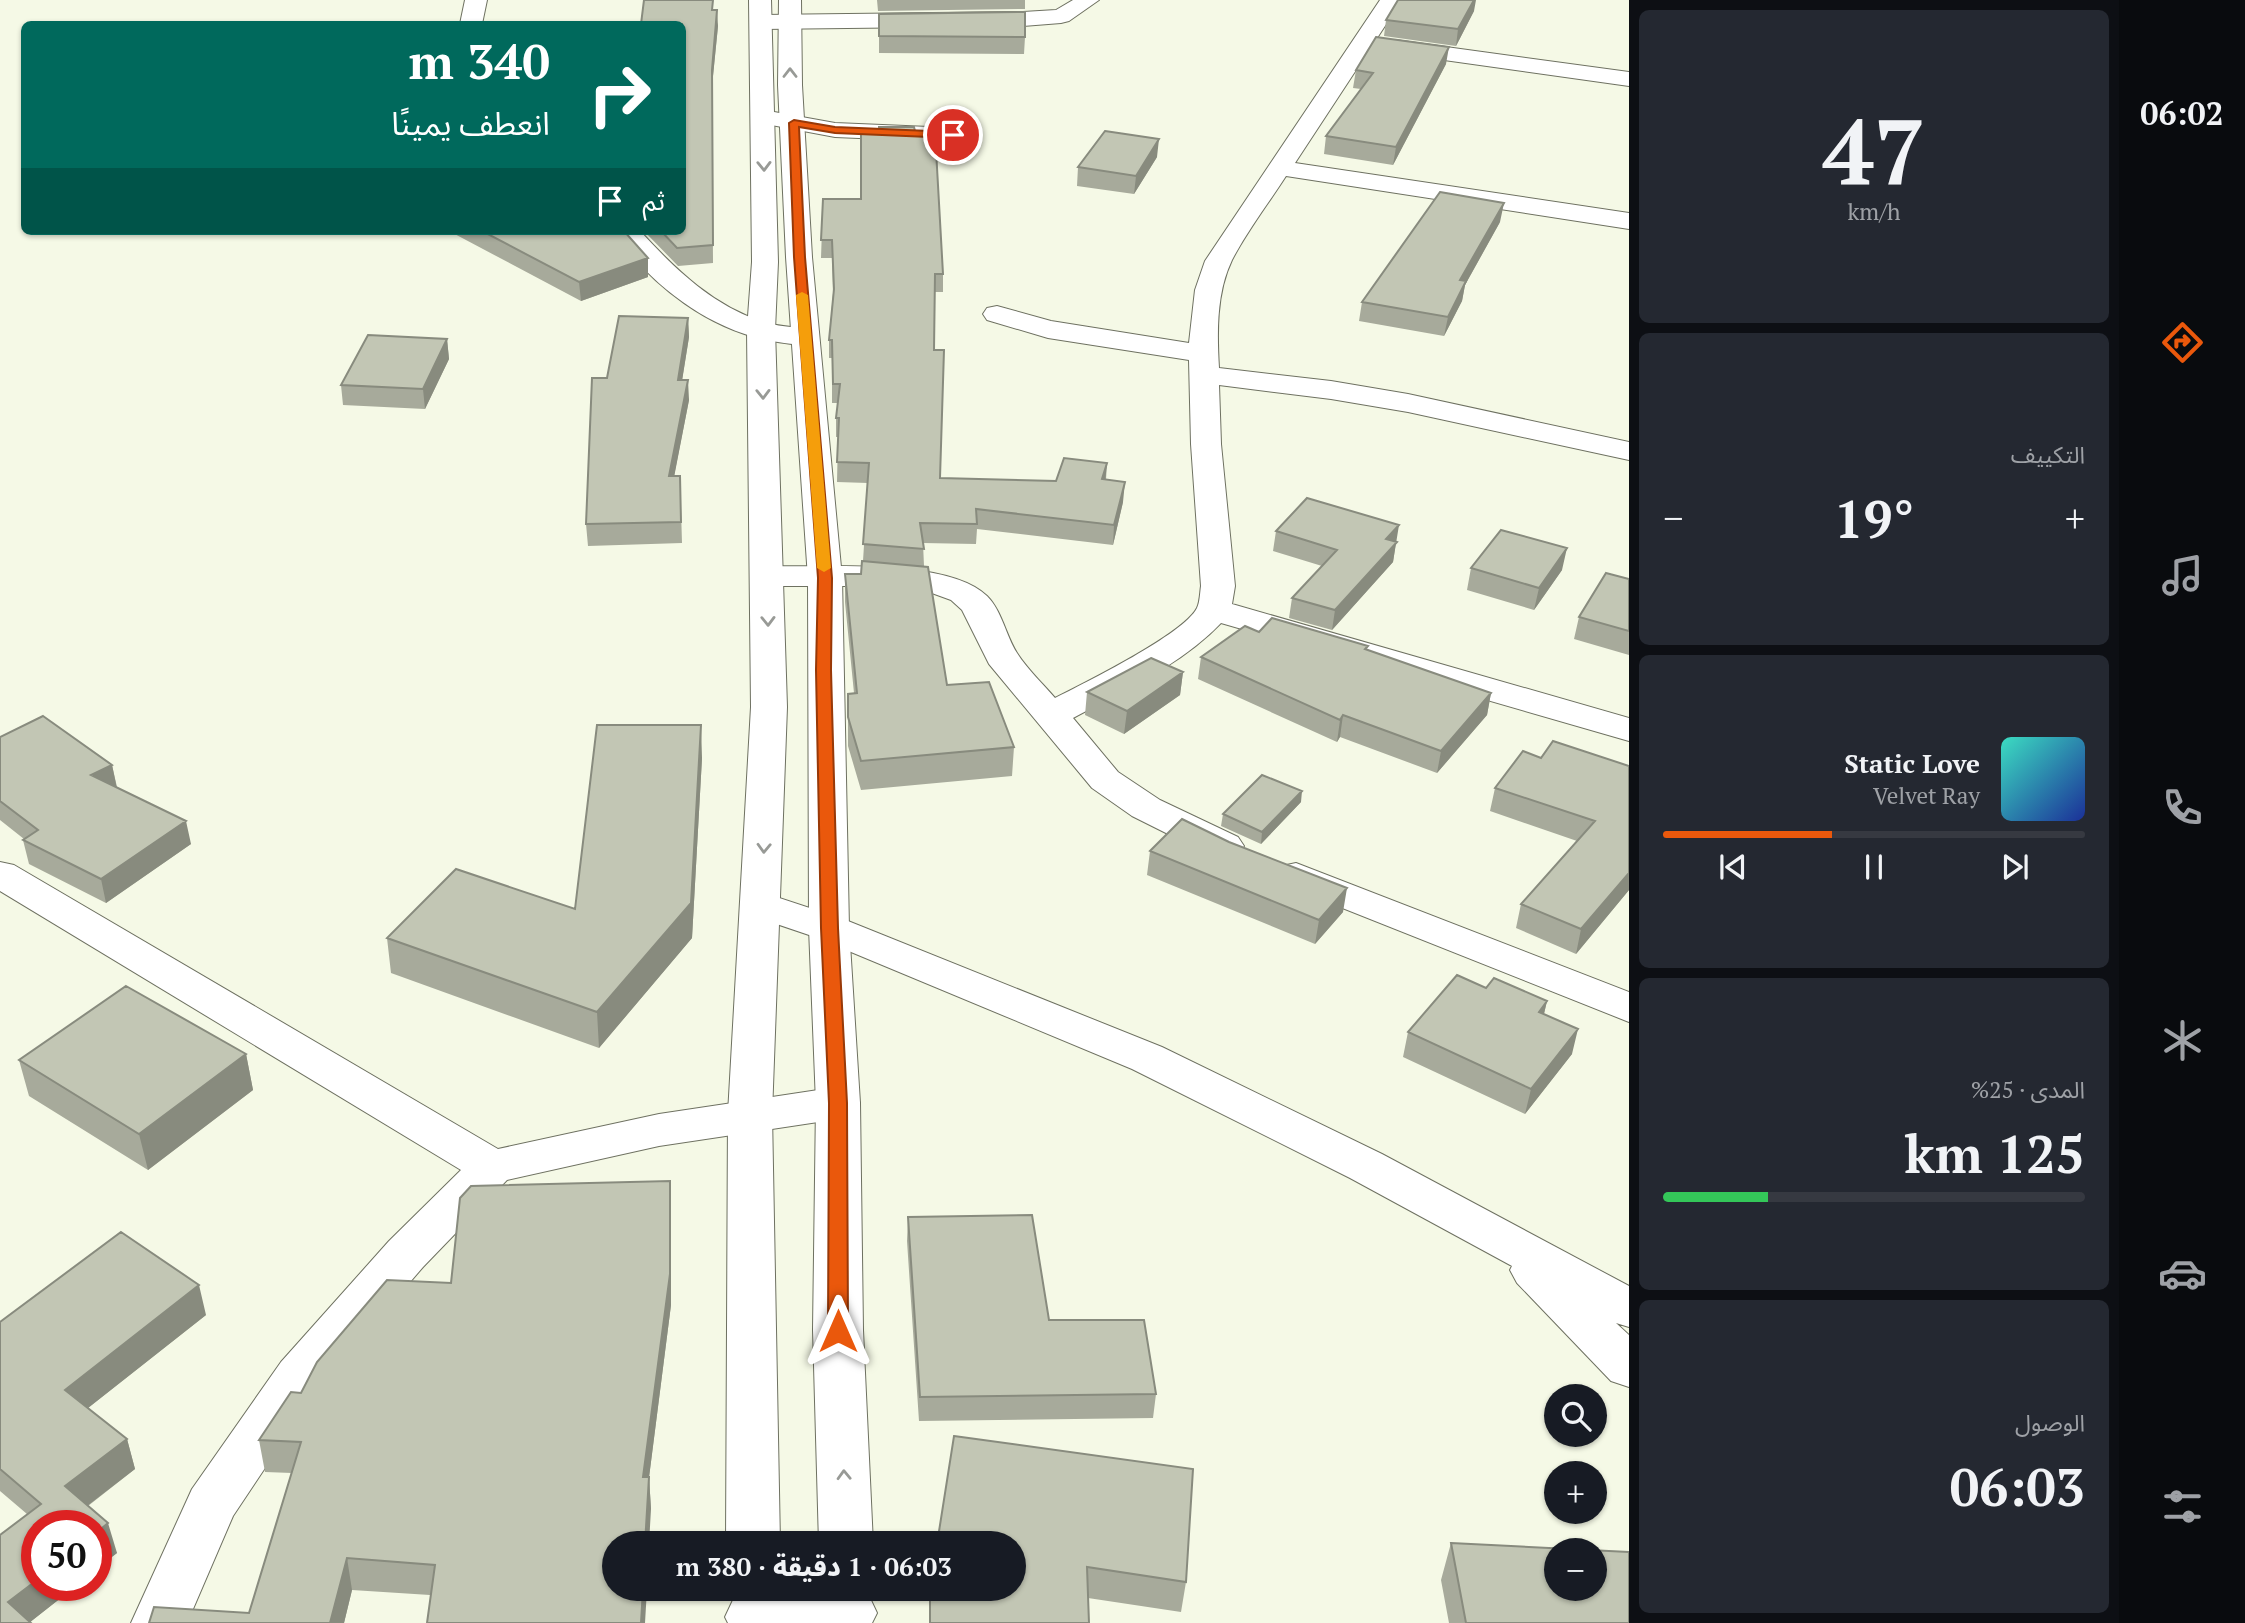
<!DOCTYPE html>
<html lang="ar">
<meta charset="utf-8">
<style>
body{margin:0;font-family:"PT Serif","Noto Sans Arabic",serif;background:#242831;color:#f1f3f6;direction:rtl;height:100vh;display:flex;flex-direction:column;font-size:26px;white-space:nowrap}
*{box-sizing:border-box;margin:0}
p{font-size:23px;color:#9ea1a6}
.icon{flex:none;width:38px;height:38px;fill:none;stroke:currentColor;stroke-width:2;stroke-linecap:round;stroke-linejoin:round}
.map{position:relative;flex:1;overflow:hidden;direction:ltr}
.sheet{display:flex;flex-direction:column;gap:10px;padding:10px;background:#0d0f14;width:490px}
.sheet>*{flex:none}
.guide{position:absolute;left:21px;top:21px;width:665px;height:214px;border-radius:10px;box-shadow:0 2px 5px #0004;direction:rtl;background:#00695c;color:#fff;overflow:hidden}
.tools{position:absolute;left:1544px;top:1384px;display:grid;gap:14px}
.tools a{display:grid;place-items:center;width:63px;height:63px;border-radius:50%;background:#171b24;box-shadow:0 2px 5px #0004;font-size:35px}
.speed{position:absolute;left:21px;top:1510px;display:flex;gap:14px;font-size:35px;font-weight:700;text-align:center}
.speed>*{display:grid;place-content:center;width:91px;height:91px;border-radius:50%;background:#171b24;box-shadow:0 2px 5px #0004;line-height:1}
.speed .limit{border:10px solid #d22;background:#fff;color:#111}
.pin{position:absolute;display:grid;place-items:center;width:60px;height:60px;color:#fff;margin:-30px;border:4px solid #fff;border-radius:50%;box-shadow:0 2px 7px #0007}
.me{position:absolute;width:77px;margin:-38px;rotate:0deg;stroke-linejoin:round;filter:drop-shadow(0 0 5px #0008)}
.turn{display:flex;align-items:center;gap:24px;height:147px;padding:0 21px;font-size:32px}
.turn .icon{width:91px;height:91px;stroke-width:2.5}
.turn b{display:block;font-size:49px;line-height:60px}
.then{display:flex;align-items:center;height:66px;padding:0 21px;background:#0003;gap:14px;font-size:26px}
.big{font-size:52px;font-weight:800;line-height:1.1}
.sheet .tile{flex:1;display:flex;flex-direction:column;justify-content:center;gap:10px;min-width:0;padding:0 24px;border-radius:10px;background:#242831}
.sheet .dial{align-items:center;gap:0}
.dial b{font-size:91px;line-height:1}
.song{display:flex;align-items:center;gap:21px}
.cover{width:84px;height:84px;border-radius:10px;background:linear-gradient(135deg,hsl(170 70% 55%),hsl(230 70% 35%))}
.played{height:7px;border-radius:4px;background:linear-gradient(90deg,#ea580c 40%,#363941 40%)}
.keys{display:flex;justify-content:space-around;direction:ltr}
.heat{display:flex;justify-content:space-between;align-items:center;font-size:38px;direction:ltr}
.charge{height:10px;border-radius:5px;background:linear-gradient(90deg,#34c759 25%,#363941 0)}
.trip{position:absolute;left:602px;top:1531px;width:424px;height:70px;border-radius:35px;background:#171b24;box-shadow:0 2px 5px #0004;font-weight:800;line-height:70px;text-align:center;direction:rtl}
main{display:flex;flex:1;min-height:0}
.tabs{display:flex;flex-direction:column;width:126px;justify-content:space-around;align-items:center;background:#090b0e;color:#9ea1a6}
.tabs .icon{width:49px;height:49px}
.tabs .selected{color:#ea580c}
.tabs b{font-size:32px;color:#f1f3f6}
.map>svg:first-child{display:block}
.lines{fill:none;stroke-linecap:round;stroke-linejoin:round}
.minor-casing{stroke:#6e7161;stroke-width:2}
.major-casing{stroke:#6e7161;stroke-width:2}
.minor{fill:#fff;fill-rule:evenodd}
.major{fill:#fff;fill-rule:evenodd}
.wall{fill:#a7aa9b}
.shaded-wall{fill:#888b7e}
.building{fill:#c2c6b4;stroke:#888b7e;stroke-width:2;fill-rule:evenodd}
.oneway{stroke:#989a96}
.route{fill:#ea580c;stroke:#983908;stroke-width:2}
.slow{fill:#f59e0b}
</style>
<main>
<nav class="tabs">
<b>06:02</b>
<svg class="icon selected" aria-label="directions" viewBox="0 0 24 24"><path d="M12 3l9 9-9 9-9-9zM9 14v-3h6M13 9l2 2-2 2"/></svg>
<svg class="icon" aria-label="music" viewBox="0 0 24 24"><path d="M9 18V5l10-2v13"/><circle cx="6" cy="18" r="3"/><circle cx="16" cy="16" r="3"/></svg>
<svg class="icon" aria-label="phone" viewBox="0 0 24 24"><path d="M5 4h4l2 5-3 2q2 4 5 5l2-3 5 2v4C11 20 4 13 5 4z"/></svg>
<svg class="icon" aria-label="climate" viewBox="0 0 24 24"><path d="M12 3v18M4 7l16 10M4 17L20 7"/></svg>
<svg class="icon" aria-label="car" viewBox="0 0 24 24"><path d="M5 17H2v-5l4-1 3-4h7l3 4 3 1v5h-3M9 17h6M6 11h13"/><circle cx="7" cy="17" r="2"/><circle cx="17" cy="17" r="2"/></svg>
<svg class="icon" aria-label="filters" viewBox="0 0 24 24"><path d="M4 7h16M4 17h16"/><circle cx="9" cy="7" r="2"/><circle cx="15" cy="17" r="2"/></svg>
</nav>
<section class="sheet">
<div class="tile dial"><b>47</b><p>km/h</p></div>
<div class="tile"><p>التكييف</p>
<div class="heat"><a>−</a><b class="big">19°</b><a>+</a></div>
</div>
<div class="tile">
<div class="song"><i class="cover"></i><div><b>Static Love</b><p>Velvet Ray</p></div></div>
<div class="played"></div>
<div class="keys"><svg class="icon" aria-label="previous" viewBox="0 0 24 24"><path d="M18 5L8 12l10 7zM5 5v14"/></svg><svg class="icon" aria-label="pause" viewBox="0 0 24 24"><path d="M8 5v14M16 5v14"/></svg><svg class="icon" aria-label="next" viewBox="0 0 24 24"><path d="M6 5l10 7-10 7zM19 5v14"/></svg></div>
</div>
<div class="tile"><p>المدى · 25%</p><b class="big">125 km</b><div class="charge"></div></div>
<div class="tile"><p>الوصول</p><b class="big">06:03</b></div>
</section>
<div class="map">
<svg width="1629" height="1623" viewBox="0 0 1629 1623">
<rect width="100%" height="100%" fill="#f5f9e6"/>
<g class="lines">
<defs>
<path id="minor" d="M465,0H487L482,24H460Z
M1073,0H1099L1069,21L1061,23L1023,26L761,29L753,27L750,22L753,17L761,15L1023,12L1056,10Z
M1380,0H1402L1295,163L1629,213V229L1286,176C1268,204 1247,231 1232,260C1216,293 1217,334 1219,368L1331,381L1408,394L1629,442V460L1408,412L1331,399L1219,385L1221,444L1235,586L1232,604L1629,718V741L1221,623C1181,665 1123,691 1073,718L1118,772L1160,800L1238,837L1244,846L1238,855L1224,858L1210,855L1132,816L1092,788L989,664L962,610L951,600L929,592L880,586H767L755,583L750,576L755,569L767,566C823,568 947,557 987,596C1002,611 1006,636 1017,653C1027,669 1043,684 1055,698C1085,683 1184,634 1197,608C1200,602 1200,592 1201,586L1191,444L1189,360L1048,338L987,320L983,314L987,308L997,306L1051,321L1189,343L1195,290L1205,261Z
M1395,40L1629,72V86L1387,52L1384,47L1387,42Z
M763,110L835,123L953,128L962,130L965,135L962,140L953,142L835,137L755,122L751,117L755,112Z
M613,231H640C676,270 715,308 767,323C782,327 799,327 815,331L819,337L815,343C803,346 791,344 778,342C711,332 651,286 613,231Z
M0,862L14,865L498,1149L659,1114L838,1087L854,1092L860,1103L854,1114L838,1119L659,1146L507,1180L423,1267L317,1390L233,1516L187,1623H131L192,1489L281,1362L389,1241L461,1170L0,891Z
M1296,863L1629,992V1022L1282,884L1276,875L1282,866Z
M761,892L843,919L1162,1047L1382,1154L1629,1286V1327L1616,1323L1629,1335V1387L1611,1381L1517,1283L1510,1270L1512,1266L1350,1178L1132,1069L815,937L747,914L741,905L747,896Z"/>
<path id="major" d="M749,0H771L778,262L775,330L787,707L772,1114L780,1544H726L728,1114L751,707L747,330L752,262Z
M779,0H801L802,85L812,257L842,578L849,928L860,1103L863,1330L873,1544H819L813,1330L816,1103L809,928L808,578L786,257L778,85Z
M849,1589L869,1596L877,1613L872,1623H728L725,1617L733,1600L753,1593Z"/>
</defs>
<!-- minor casing -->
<use href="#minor" class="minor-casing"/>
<!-- major casing -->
<use href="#major" class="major-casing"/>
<!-- minor -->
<use href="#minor" class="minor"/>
<!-- major -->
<use href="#major" class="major"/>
</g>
<!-- wall -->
<path class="wall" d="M877,0H1025V9L878,11Z
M713,10L718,26L712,86L713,263L678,266L644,231H682Z
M1474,11L1456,46L1384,36L1386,20Z
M879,14L1025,37L1024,54L879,53Z
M1446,64L1393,165L1324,154L1326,136L1361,89L1353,88L1356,70Z
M1157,157L1134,194L1077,186L1078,167Z
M823,199L943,274V292H935L934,350L940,478L1056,481L1107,463L1106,480L1123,502L1113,545L977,529L976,544L923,543L924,566L947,685L1014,747L1012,776L861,790L848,746V694L854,693L845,602V574H861L863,561L868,483L837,482L838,437H836V418L838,403H832V358H829V340L833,293L832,258H821Z
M1500,222L1465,285L1462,301L1444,336L1359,321L1362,302Z
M449,231H624L648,277L581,301Z
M688,318L689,337L682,380L689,400L674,476H680L682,543L588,546L586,524L607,378Z
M447,339L449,359L425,409L343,405L341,385Z
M1276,531L1396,542L1393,562L1332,630L1289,618L1292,598L1322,566L1273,551Z
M1471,568L1562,570L1534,610L1467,590Z
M1629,579V655L1574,639L1579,617Z
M1259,632L1368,646L1367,650L1491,693L1487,715L1437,773L1340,737L1337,742L1198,679L1201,657Z
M1183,672L1180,695L1124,734L1085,715L1087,692Z
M0,737L112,765L117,787L191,844L106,903L29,864L23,840L24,839L0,820Z
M702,758L692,938L599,1048L391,973L387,938L575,909Z
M1541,758L1629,766V890L1576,954L1516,928L1521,904L1577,841L1490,811L1495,788Z
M1301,802L1261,844L1221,826L1223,814Z
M1150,851L1343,912L1315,944L1147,875Z
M1486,988L1547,1001L1544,1014L1572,1054L1525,1114L1403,1057L1408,1032Z
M246,1054L253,1090L148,1170L29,1096L19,1060Z
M670,1181L671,1212V1305L649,1477L651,1509L430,1595L352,1590L344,1623H149L249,1613L292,1473L265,1472L259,1440L301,1393L451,1283Z
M908,1217L1049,1320L1156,1394L1153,1418L919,1421L907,1241Z
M206,1315L88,1408L127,1439L135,1469L88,1506L117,1553L96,1569V1526L37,1586H76L30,1622L0,1623L27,1514L0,1491V1322Z
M1451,1543L1629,1623H1449L1441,1580Z
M1013,1544L1186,1582L1181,1612L1088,1598L1089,1623H929L930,1589Z"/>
<!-- shaded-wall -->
<path class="shaded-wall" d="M1474,0H1476L1474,11L1456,46L1458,29Z
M717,10L718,26L712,86L713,263L712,70Z
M1449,47L1446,64L1393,165L1396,147Z
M1159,139L1157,157L1134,194L1136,176Z
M1504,203L1500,222L1465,285L1462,301L1444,336L1448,317L1460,280Z
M648,258V277L581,301L579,282Z
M688,318L689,337L679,400L678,380Z
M447,339L449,359L425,409L423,389Z
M688,380L689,400L670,498L669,476Z
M1107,463L1105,483L1102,479Z
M1125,482L1123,502L1113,545L1114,525Z
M1399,525L1393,562L1332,630L1335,610L1386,539Z
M1567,548L1562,570L1534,610L1539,588Z
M1183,672L1180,695L1124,734L1127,711Z
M1491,693L1487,715L1437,773L1441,751Z
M1343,715L1340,737L1337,742L1340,720Z
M701,725L702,758L692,938L599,1048L597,1012Z
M112,765L117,789L91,775Z
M1302,791L1301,802L1261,844L1262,832Z
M186,821L191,844L106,903L101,879Z
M1629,873V890L1576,954L1581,929Z
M1347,888L1343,912L1315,944L1319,920Z
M1547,1001L1541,1026L1539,1012Z
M1578,1029L1572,1054L1525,1114L1531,1089Z
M246,1054L253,1090L148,1170L139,1134Z
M670,1181L671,1212V1305L645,1509L643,1477Z
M199,1285L206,1315L74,1419L65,1390Z
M127,1439L135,1469L74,1516L65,1486Z
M649,1477L651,1509L649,1544H645Z
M108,1523L117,1553L96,1569V1533Z
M347,1558L352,1590L344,1623H330Z
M37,1580V1586H76L29,1623L8,1602Z
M643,1589H647L645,1623H641Z"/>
<!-- building -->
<path class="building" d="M644,0H713L712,10H717L712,70L713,245L677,248L661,231H682V24H641Z
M1398,0H1474L1458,29L1386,20Z
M1025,12V37L879,36V14Z
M1376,37L1449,47L1396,147L1326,136L1373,73L1356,70Z
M879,127H914L915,131L935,132L943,274H935L934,350H944L940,478L1056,481L1064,458L1107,463L1102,479L1125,482L1114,525L976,509L977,524L920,523L924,549L863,544L869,463L837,462L839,418H836L840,384H833L832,340H829L834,289L832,240H821L823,199H861V131H879Z
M1105,131L1159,139L1136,176L1078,167Z
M1440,192L1504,203L1460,280L1466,281L1448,317L1362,302Z
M482,231H624L648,258L579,282Z
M619,316L688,318L678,380H688L669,476H680L681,522L586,524L592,378H607Z
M368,335L447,339L423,389L341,385Z
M1307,498L1399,525L1386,539L1397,542L1335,610L1292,598L1337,550L1276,531Z
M1501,530L1567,548L1539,588L1471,568Z
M862,561L928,567L947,685L989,682L1014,747L861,761L848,717V694L857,693L845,574H861Z
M1606,573L1629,579V631L1579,617Z
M1272,618L1368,646L1365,649L1491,693L1441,751L1343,715L1340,720L1201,657L1245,626L1259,632Z
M1151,658L1183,672L1127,711L1087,692Z
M43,716L112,765L91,775L186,821L101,879L23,840L38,830L0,801V737Z
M597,725H701L691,903L597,1012L387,938L456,869L575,909Z
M1553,741L1629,766V873L1581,929L1521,904L1595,821L1495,788L1523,751L1541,758Z
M1262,775L1302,791L1262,832L1223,814Z
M1182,819L1229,842L1347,888L1319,920L1150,851Z
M1457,975L1486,988L1494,978L1547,1001L1539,1012L1578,1029L1531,1089L1408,1032Z
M126,986L246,1054L139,1134L19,1060Z
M670,1181V1274L643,1477H649L645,1544H614V1589H643L641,1623H427L435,1565L347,1558L330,1623H149L154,1607L249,1613L301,1442L259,1440L291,1392L301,1393L317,1362L387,1280L451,1283L460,1198L471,1186Z
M1032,1215L1049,1320H1144L1156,1394L920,1397L908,1217Z
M121,1232L199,1285L65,1390L127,1439L65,1486L108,1523L96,1533V1526H37V1580L8,1602L31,1623H0V1535L41,1504L0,1469V1322Z
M954,1436L1193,1469L1186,1582L1087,1567L1089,1623H930V1589H1013V1544H937Z
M1451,1543L1629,1552V1623H1466ZM1556,1550H1594V1589H1556Z"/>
<!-- one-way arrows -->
<defs><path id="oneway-chevron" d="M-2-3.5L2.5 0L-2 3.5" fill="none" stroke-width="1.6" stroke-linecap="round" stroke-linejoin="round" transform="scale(1.75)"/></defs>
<g class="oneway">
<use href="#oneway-chevron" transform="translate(790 73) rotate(-90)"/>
<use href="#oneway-chevron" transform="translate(764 166) rotate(89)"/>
<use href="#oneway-chevron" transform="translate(763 394) rotate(89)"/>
<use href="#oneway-chevron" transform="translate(768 621) rotate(89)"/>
<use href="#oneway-chevron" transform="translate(764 848) rotate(92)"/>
<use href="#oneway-chevron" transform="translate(844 1475) rotate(-92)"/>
</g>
<!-- route -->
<path class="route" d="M794,120L835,127L953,132L958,135L953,138L835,133L799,127L805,257L832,578L831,670L838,928L847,1103L848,1331L845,1336L838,1338L831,1336L828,1331L829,1103L821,928L816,670L818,578L794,257L789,123Z"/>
<!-- slow -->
<path class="slow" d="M802,292L808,295L831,568L824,572L817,568L796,295Z"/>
</svg>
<div class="tools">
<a><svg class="icon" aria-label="search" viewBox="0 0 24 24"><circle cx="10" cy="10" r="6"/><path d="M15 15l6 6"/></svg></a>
<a>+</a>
<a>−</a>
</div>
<div class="speed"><div class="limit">50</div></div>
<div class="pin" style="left:953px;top:135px;background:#d93025"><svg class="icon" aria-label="arrive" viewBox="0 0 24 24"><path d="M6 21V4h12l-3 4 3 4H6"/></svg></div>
<svg class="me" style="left:838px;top:1331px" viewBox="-20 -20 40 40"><path d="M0-17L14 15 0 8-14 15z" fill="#ea580c" stroke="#fff" stroke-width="4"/></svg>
<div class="trip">06:03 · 1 دقيقة · 380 m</div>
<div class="guide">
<div class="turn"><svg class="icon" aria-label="right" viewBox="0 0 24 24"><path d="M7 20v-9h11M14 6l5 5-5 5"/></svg><div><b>340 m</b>انعطف يمينًا</div></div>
<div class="then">ثم<svg class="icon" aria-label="arrive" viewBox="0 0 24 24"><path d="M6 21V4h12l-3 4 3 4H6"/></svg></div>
</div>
</div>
</main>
